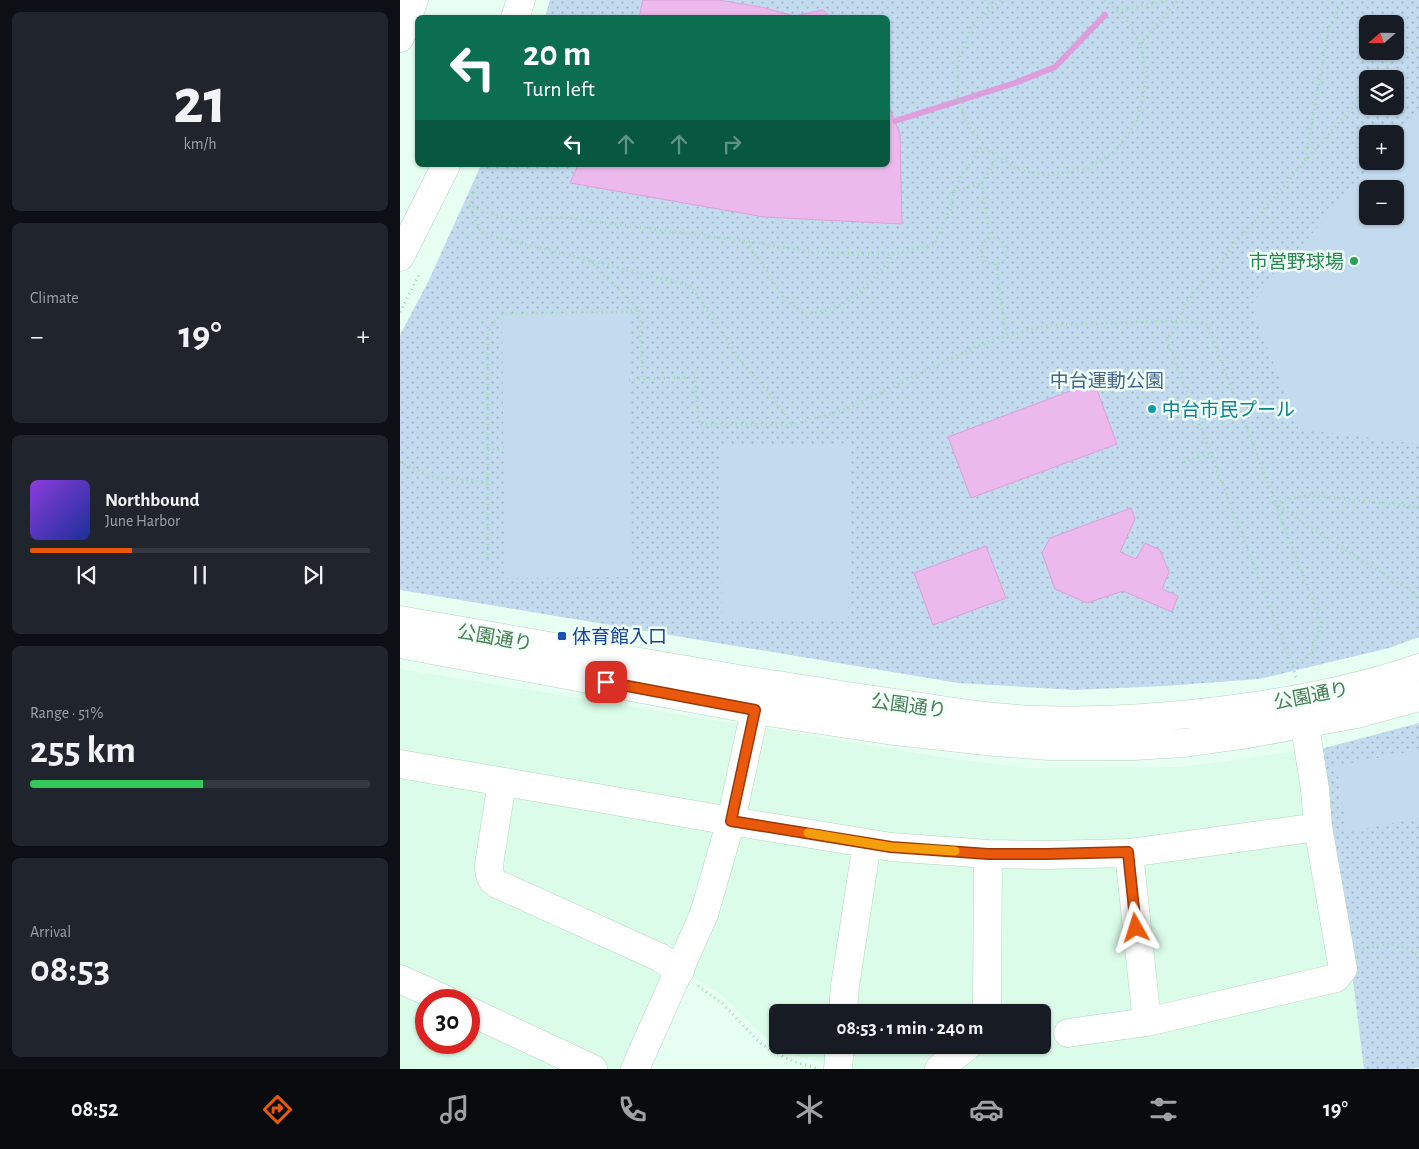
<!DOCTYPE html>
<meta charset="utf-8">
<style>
body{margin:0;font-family:"Alegreya Sans","Noto Sans JP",sans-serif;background:#20242c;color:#f1f3f6;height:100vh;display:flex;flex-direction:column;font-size:19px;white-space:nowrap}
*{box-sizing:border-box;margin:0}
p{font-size:16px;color:#9ea1a6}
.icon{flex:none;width:28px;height:28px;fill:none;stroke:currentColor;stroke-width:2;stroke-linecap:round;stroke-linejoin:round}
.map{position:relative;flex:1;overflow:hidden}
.panel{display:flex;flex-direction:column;gap:12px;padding:12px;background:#0d0f14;width:400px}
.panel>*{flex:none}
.banner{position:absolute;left:15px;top:15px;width:475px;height:152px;border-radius:8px;box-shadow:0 1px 4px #0004;background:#0b6e4f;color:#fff;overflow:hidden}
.needle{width:32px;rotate:250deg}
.fabs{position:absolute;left:959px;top:15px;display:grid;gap:10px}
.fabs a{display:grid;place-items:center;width:45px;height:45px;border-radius:8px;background:#171b24;box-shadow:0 1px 4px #0004;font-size:25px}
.speed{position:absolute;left:15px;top:989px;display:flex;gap:10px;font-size:25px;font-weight:700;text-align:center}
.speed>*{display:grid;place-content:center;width:65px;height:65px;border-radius:50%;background:#171b24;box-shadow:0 1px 4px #0004;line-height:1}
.speed .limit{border:8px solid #d22;background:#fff;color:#111}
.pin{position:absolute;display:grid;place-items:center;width:42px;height:42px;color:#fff;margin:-21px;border-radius:10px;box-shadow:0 2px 8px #0006}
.me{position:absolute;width:55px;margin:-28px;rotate:354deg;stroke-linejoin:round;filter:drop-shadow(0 0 4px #0008)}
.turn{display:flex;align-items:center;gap:18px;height:105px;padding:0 25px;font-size:22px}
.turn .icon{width:65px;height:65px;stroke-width:2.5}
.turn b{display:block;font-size:35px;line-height:42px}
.lanes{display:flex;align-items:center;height:48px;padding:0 25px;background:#0003;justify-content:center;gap:25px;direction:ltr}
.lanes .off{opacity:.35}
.big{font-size:38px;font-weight:700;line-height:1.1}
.panel .widget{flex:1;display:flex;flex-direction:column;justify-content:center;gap:8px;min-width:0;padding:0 18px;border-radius:8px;background:#20242c}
.panel .dial{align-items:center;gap:0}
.dial b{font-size:65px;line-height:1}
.song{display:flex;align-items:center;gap:15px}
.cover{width:60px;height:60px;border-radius:8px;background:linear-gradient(135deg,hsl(270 70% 55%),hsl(230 70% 35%))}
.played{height:5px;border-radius:2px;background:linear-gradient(90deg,#ea580c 30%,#363941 30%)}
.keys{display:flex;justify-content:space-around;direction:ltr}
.heat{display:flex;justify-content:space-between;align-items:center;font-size:28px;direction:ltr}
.charge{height:8px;border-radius:4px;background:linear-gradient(90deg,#34c759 51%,#363941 0)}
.trip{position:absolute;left:369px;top:1004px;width:282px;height:50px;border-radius:8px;background:#171b24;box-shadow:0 1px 4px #0004;font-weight:700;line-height:50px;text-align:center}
.menu{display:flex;height:80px;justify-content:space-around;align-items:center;background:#090b0e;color:#9ea1a6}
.menu .icon{width:35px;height:35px}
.menu .selected{color:#ea580c}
.menu b{font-size:22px;color:#f1f3f6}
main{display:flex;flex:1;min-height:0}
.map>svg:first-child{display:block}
.residential{fill:#dbfce8;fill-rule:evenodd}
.grass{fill:url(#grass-dots);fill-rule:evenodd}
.garden{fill:#c3dbee;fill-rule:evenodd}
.water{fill:#ebb9eb;stroke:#de9edd}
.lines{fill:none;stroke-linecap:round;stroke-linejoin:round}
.stream{stroke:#de9edd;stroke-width:6}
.minor-casing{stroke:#b1d7bc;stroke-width:29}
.path{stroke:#9eddad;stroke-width:3;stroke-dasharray:1 4;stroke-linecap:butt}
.minor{stroke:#fff;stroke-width:28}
.route-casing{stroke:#983908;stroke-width:12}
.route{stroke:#ea580c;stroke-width:9}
.slow{stroke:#f59e0b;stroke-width:9}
.leisure-dot{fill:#2e9e5b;stroke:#f0fff7;stroke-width:2}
.culture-dot{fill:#0f9aa8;stroke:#f0fff7;stroke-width:2}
.transit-dot{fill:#1a4fb4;stroke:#f0fff7;stroke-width:2}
.labels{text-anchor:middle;stroke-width:5;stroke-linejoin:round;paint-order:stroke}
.leisure-label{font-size:19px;fill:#27864d;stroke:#f0fff7;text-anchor:end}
.park-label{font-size:19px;fill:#436590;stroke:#f0fff7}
.culture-label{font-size:19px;fill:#0d838f;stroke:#f0fff7;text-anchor:start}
.transit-label{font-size:19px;fill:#164399;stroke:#f0fff7;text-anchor:start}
.street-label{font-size:19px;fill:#487c53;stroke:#f0fff7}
</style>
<main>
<section class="panel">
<div class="widget dial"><b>21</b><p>km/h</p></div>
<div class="widget"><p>Climate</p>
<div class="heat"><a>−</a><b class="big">19°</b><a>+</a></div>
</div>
<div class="widget">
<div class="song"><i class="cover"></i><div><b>Northbound</b><p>June Harbor</p></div></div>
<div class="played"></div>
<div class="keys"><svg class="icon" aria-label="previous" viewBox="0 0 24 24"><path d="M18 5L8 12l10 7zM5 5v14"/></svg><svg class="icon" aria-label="pause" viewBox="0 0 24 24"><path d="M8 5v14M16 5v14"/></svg><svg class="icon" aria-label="next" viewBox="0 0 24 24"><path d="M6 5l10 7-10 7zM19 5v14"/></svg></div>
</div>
<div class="widget"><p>Range · 51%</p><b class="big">255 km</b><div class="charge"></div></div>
<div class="widget"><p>Arrival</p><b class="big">08:53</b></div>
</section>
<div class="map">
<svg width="1019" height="1069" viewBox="0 0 1019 1069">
<defs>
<pattern id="grass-dots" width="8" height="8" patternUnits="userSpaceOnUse" patternTransform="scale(1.25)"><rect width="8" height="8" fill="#c3dbee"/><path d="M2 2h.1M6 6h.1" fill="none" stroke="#a0b7c3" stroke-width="1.8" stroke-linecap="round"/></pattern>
</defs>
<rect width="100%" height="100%" fill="#e7fef2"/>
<!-- residential -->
<path class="residential" d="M0,669L554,759L626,768L781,767L907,750H917L1019,723V1067L1011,1069H445V1065L404,1059L377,1049L321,994L295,978L264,981L223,1069H0ZM26,1000H69V1042H26ZM378,1012H642V1045H378Z"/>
<!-- grass -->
<path class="grass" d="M150,0H1019V637L989,648L859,679L765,686L674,690L558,683L0,590V335L29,280L81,165H488V18L145,17ZM968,24H995V51H968ZM968,79H995V106H968ZM968,134H995V161H968ZM968,189H995V216H968Z
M1019,723V1067L1011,1069H964L948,941L917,750Z"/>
<!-- garden -->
<path class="garden" d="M1019,109V444L899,429L851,305L974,161H995V137ZM968,189H995V216H968Z
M229,312L232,577L105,578L102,314Z
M451,443L448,621L322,619L320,446Z
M1019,750V818L947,832L936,766Z"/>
<!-- water -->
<path class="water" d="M243,0H318L361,7L394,16L423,10L430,17H239Z
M488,105L500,134L502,224L364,217L170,183L178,165H488Z
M694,382L717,444L571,498L548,437Z
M731,508L735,519L720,552L736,559L745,543L760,550L769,572L762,589L778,596L772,612L723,591L687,603L655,589L642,553L650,538Z
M586,546L606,598L533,625L514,573Z"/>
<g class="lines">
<!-- stream -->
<path class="stream" d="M495,121L615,83L655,67L705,15"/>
<defs>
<path id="minor" d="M115,18L121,0
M0,38L14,0
M0,257L46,165
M0,620C109,640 218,658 327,677C385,687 443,695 501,704C546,711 590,718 635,720C713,722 791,716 868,704C919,696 970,685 1019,668
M0,644L355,710L487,730L595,742L649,746H733L784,743L842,735L957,714L1019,697
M0,764L331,821L491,847L588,854L647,855L729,853L918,827
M102,782L89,865C89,874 90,879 97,884L259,957L280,971
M729,853L747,1022
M0,979L46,1000
M69,1011L193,1069
M443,1012L445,986L467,843
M587,1012L588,854
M668,1033L747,1022L936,978L943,969L918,827L915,789L902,707
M235,1069L304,914L331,821L355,710
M438,1069L440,1045
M539,1069L569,1045"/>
</defs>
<!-- minor casing -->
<use href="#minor" class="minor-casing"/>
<!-- path -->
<path class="path" d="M585,0L593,7
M600,0L571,28L558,63L557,93L565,120L589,151L617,169L646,175L686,169L715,152L737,122L747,77L740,44L728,22L708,2L703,0
M717,11L771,0
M740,44L779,0
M978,79L995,58L1019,46
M905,161L968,90
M582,183L590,239
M74,192L69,204L81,233L291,286L343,365L374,398L391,424
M554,192L582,183L598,157
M69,204L83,211L114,221L159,217L346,241
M581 251a13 13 0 1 1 26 0a13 13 0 1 1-26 0Z
M494,254H458L410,252L346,241L370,276L385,300L406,315C416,312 430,310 440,305C461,294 480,273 494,254L534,245L550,210L556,185L583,144
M190,261L239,310L243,379
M596,264L606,336
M0,312L20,273
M229,380L295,377L299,424L392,425L447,409L558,355L592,340L650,325L778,321L807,324L922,625L909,656L893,666
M88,450L103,449
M0,462L36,478L88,482
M784,462L810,453
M875,502L909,495L1019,507
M875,503L913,530L1015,593L1019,600
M88,560V335L93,323L102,314L229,312L239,310
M896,677L882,638L767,340L778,321L785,303L905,161L929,27L944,0
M963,949C990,942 993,942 1019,954
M298,986L323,1004L360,1043L374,1052L392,1061L416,1068"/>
<!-- minor -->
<use href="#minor" class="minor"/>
</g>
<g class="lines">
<defs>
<path id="route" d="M206,682L355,710L331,821L491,847L588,854H647L728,852L736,928"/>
</defs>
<!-- route casing -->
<use href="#route" class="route-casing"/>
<!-- route -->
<use href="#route" class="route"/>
<!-- slow -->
<path class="slow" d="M408,833L491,847L555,851"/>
</g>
<!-- markers -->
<circle class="leisure-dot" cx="954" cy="261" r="5"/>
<circle class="culture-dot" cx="752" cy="409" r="5"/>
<rect class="transit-dot" x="157" y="631" width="10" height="10" rx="2.5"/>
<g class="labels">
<!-- leisure labels -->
<g class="leisure-label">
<text x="944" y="268">市営野球場</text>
</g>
<!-- park labels -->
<g class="park-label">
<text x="707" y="387">中台運動公園</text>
</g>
<!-- culture labels -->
<g class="culture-label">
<text x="762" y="416">中台市民プール</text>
</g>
<!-- transit labels -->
<g class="transit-label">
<text x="172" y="643">体育館入口</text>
</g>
<!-- street labels -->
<g class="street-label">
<text transform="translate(95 637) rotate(10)" y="7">公園通り</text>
<text transform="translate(911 695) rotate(-11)" y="7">公園通り</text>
<text transform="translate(509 705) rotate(8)" y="7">公園通り</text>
</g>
</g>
</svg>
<div class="fabs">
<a><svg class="needle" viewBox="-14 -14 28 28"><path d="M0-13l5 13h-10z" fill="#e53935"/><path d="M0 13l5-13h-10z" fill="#9ea1a6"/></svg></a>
<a><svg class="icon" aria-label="layers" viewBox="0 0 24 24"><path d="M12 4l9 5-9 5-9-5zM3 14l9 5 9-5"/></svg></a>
<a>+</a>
<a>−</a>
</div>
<div class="speed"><div class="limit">30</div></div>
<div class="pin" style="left:206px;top:682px;background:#d93025"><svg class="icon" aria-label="arrive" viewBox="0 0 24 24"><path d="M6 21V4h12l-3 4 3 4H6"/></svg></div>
<svg class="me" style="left:736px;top:928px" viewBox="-20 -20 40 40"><path d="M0-17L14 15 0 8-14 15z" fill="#ea580c" stroke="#fff" stroke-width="4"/></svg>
<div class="trip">08:53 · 1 min · 240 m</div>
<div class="banner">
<div class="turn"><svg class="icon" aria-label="left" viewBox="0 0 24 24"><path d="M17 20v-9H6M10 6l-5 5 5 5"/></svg><div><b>20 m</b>Turn left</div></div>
<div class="lanes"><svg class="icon" aria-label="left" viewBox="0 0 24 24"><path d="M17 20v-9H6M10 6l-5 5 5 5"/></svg><svg class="icon off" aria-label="ahead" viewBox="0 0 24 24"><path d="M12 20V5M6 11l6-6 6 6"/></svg><svg class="icon off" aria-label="ahead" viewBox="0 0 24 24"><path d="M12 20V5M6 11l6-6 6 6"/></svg><svg class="icon off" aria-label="right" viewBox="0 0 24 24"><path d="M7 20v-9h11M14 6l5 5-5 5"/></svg></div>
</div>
</div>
</main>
<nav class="menu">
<b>08:52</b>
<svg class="icon selected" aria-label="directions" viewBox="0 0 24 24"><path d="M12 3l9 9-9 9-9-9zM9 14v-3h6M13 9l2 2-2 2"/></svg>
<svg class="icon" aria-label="music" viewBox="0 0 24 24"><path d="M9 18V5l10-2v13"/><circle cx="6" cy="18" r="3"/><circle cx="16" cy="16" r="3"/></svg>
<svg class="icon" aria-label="phone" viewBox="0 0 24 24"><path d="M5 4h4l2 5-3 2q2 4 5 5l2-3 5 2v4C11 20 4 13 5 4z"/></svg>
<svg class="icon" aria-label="climate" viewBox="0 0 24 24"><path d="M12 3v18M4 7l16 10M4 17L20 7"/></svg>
<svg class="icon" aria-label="car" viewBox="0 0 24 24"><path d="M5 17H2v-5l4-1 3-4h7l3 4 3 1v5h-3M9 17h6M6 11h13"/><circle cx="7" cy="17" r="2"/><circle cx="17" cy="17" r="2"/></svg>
<svg class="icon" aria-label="filters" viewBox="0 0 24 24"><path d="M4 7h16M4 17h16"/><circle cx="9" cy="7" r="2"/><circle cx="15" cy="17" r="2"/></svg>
<b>19°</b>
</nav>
